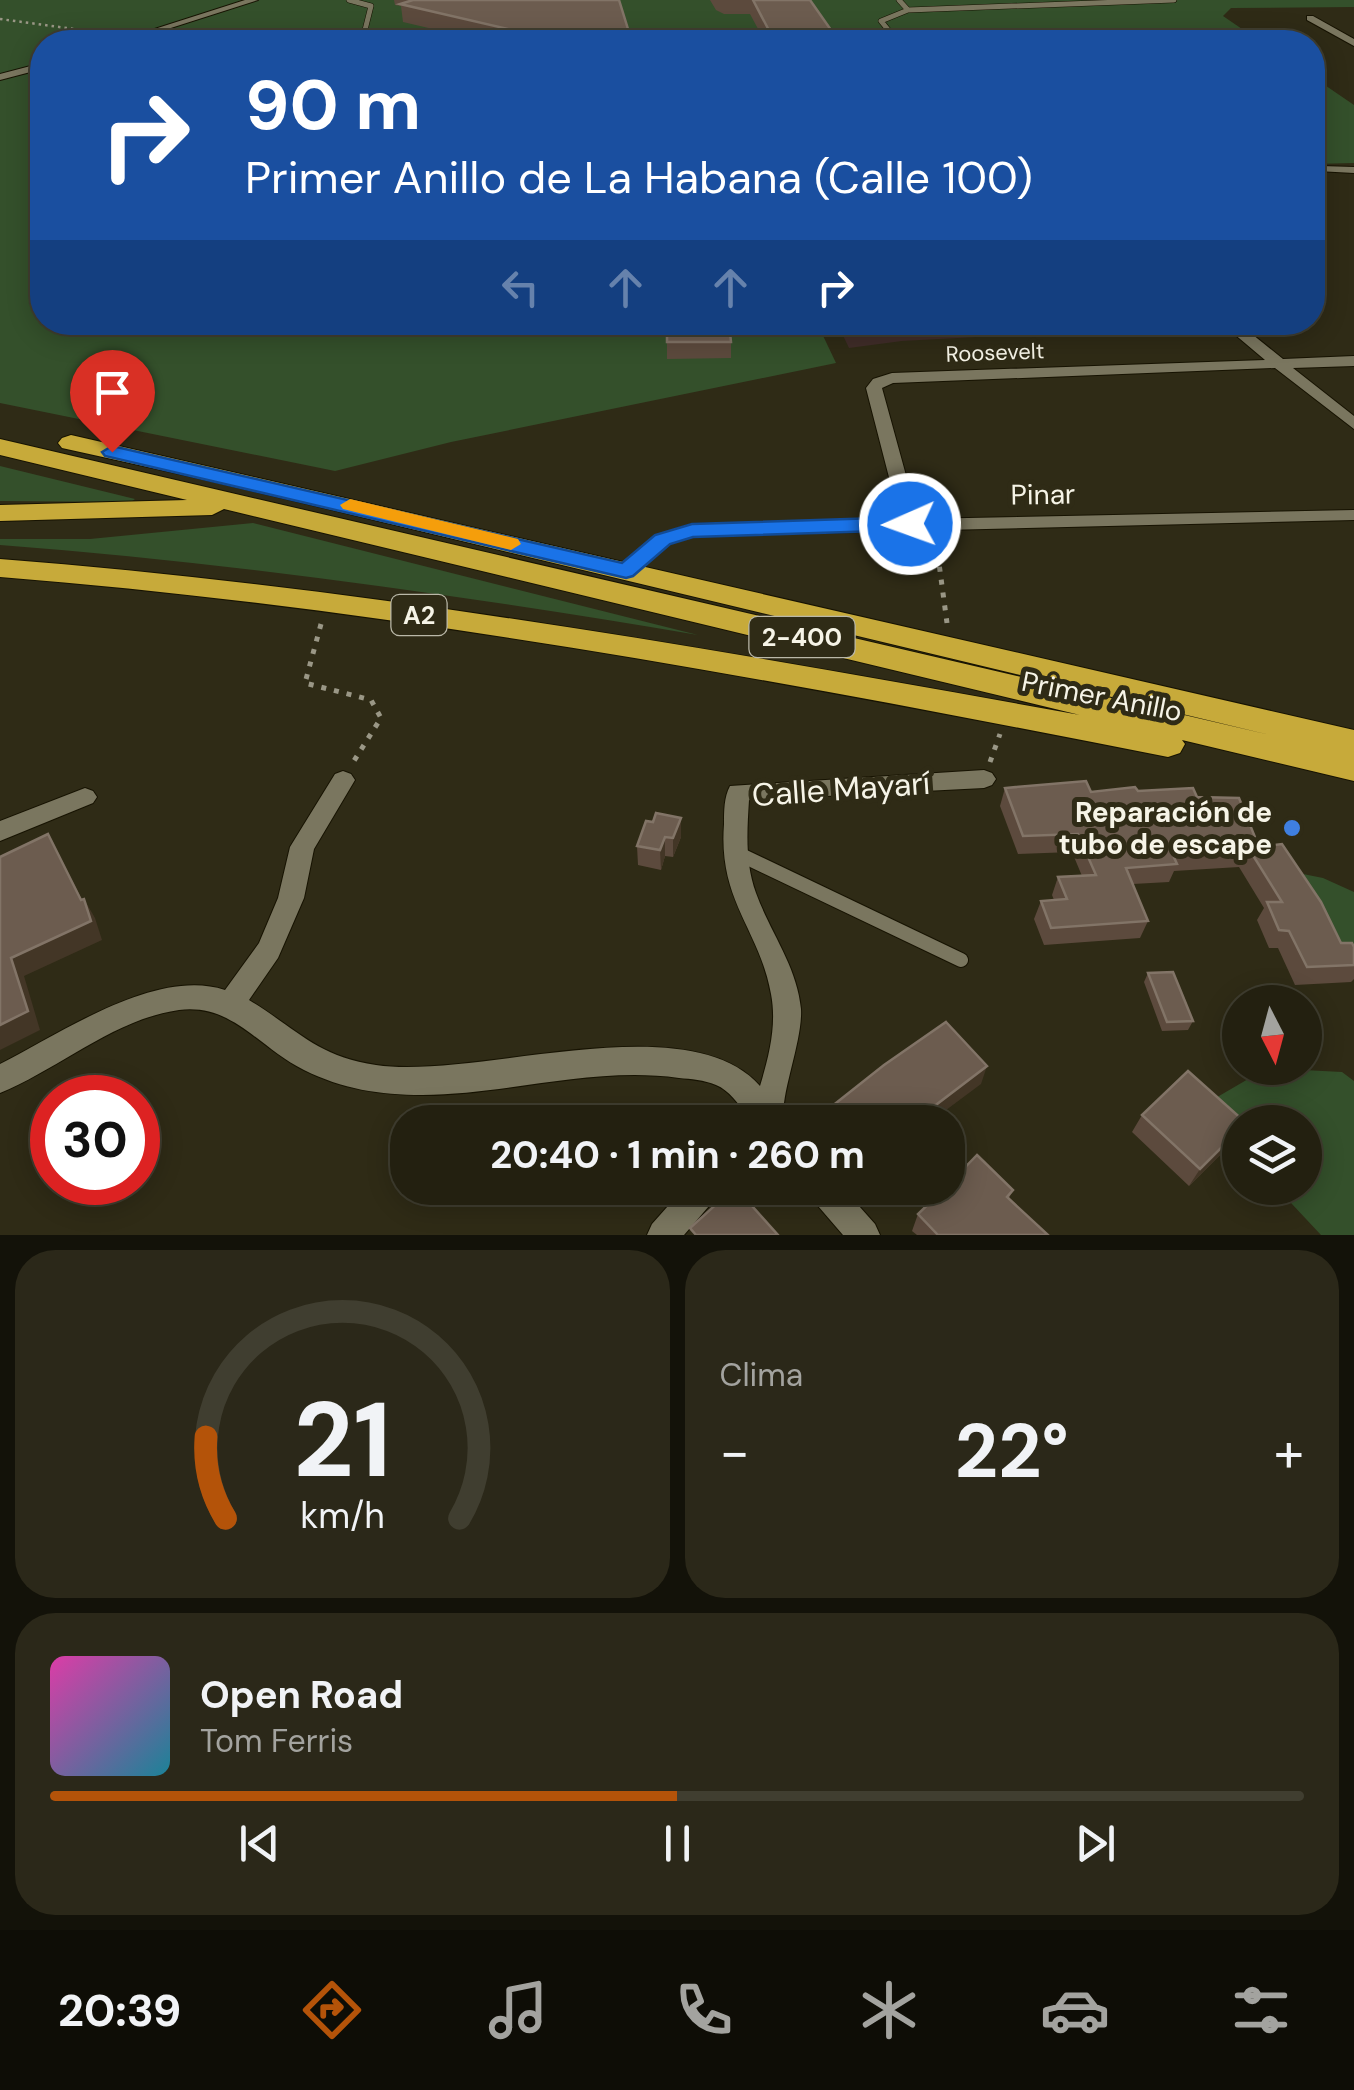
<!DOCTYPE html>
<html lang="es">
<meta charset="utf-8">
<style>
body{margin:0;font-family:"DM Sans",sans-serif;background:#2b2819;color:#f1f3f6;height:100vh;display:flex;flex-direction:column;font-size:38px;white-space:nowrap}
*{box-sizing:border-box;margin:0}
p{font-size:32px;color:#a3a39f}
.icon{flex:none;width:55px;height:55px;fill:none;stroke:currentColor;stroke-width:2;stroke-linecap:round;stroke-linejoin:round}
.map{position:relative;height:1235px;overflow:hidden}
.sheet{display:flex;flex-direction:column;gap:15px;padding:15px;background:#131209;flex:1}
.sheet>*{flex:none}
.top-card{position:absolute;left:30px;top:30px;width:1295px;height:305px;border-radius:40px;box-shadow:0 5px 25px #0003,0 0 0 2px #403e30;background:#1a4fa0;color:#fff;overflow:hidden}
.needle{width:65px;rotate:174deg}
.buttons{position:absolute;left:1222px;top:985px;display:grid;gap:20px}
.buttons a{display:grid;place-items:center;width:100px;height:100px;border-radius:50%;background:#232010;box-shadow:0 5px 25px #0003,0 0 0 2px #403e30;font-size:50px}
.speed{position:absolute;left:30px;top:1075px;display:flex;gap:20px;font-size:50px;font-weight:700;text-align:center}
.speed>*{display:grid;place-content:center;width:130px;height:130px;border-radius:50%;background:#232010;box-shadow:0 5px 25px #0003,0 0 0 2px #403e30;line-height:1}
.speed .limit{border:15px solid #d22;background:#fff;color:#111}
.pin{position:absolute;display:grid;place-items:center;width:85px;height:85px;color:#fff;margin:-102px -42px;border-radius:50% 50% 50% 0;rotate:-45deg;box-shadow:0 0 10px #0007}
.pin .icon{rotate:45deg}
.me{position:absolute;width:110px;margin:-55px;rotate:268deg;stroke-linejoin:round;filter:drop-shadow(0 0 8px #0008)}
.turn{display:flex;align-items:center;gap:35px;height:210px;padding:0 50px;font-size:45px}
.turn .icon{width:130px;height:130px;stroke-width:2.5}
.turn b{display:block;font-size:70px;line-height:85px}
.lanes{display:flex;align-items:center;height:95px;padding:0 50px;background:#0003;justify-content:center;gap:50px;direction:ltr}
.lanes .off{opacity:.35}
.big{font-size:75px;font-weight:700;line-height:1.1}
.sheet .tile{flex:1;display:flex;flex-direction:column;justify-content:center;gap:15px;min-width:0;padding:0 35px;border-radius:40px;background:#2b2819}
.sheet .dial{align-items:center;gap:0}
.dial svg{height:260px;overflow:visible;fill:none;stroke:#403e30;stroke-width:7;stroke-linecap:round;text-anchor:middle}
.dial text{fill:#f1f3f6;stroke:none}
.song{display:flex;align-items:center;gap:30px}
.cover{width:120px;height:120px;border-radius:15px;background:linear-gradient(135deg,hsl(320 70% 55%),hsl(190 70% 35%))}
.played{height:10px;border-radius:5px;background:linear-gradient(90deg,#b45309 50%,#403e30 50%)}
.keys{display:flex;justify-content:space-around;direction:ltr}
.heat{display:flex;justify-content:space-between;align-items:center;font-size:55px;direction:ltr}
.sheet .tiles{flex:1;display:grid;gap:15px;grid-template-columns:1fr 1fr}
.tile:last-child{grid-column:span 2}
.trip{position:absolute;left:390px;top:1105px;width:575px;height:100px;border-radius:40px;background:#232010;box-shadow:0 5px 25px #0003,0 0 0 2px #403e30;font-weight:700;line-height:100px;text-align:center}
.tabs{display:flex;height:160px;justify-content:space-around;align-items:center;background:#0e0d06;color:#a3a39f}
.tabs .icon{width:70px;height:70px}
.tabs .on{color:#b45309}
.tabs b{font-size:45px;color:#f1f3f6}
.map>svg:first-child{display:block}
.commercial{fill:#402d29}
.green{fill:#34502b}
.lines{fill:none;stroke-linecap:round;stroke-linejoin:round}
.lane-far1-casing{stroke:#171302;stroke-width:6}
.lane-casing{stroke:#171302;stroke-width:16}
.street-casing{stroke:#171302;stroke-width:2}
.highway-casing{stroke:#171302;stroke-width:2}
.path-far1{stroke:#9a9786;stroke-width:2.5;stroke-dasharray:2.5 4;stroke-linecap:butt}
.path{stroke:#9a9786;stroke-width:5;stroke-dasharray:5 8;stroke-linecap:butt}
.lane-far1{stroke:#7a765f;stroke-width:5}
.lane{stroke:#7a765f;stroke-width:14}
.street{fill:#7a765f;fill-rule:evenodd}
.highway{fill:#c7aa3a;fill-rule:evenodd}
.wall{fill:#5c4a3d}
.shaded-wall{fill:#433626}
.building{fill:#6c5c4f;stroke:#827467;stroke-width:2.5}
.route{fill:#1a73e8;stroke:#114b97;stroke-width:2.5}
.slow{fill:#f59e0b}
.shop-dot{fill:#3f7fe0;stroke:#2f2b16;stroke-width:4}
.labels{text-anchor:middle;stroke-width:10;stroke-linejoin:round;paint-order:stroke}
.far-street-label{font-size:22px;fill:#f6f4e7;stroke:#2f2b16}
.shield{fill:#2f2b16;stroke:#bab8a8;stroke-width:2.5}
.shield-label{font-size:25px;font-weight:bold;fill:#f6f4e7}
.street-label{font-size:28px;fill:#f6f4e7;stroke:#2f2b16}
.poi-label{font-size:28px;font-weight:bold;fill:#f6f4e7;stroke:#2f2b16;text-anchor:end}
.near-street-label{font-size:32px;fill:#f6f4e7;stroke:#2f2b16}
</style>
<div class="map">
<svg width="1354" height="1235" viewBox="0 0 1354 1235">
<rect width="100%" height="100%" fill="#2f2b16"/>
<!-- commercial -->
<path class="commercial" d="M1200,322L1204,325L902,341L849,348L837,323Z"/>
<!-- green -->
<path class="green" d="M0,0H1354V7L1231,8L1223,16L1261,42H42V322L817,323L836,363L451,442L335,471L0,403Z
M1313,77L1354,105V163L1313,164Z
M0,466L135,499L131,502L0,501Z
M253,523L698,635C466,596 235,563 0,545V539H90Z
M1298,873L1323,878L1354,892V958L1326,931Z
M1267,1068L1342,1072L1354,1081V1235H1321L1277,1188H1305V1122H1240V1134L1207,1103Z"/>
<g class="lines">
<defs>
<path id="lane-far1" d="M349,0L371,6L362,42
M908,10L1174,0
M898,42L881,21L908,10L899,0"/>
<path id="lane" d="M739,854L961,960"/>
<path id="street" d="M245,0H258L127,42H114Z
M1307,16H1313L1354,39V46L1307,20Z
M42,63V69L0,80V74Z
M1321,166L1354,167V173L1317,171L1315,169Z
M1220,322H1237L1283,359L1354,356V366L1293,368L1354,416V429L1275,368L893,383L882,388L918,519L1354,510V520L694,536L669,544L633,575H619L616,571L655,536L692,524L900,520L866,388L873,379L892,373L1265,360Z
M984,770L992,773L996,779L992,785L984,788L749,800C747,832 745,863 756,893C770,932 797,966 801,1009C803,1042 777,1102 785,1122H745L748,1116C739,1105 729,1090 716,1085C704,1080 691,1079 679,1078C592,1066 508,1095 422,1095C380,1095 342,1089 304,1070C260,1049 233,1003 179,1010C114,1019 59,1069 0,1093V1064C60,1034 156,967 225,990L259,943L278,898L290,847L335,774L343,771L351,774L355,780L314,849L304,898L278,958L249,1000C297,1029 316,1056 376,1065C477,1080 687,1003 760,1086C769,1056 777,1025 771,994C759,928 718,901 724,824C724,811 724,797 730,786Z
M85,788L93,791L97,797L93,803L0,841V821Z
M684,1188H719L715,1199L684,1235H647L652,1224Z
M808,1188H843L875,1224L880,1235H843L812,1199Z"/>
<path id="highway" d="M71,435L1354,730V781L1182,740L1185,744L1180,753L1168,757C782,681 392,608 0,577V559C362,587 722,650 1080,715L224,509L212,515L0,521V505L187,500L0,455V439L1270,735L216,482L62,448L58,443L62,438Z"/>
</defs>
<!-- lane-far1 casing -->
<use href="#lane-far1" class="lane-far1-casing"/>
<!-- lane casing -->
<use href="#lane" class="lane-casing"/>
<!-- street casing -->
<use href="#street" class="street-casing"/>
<!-- highway casing -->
<use href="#highway" class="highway-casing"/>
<!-- path-far1 -->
<path class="path-far1" d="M0,19L104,33"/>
<!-- path -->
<path class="path" d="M936,541L947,623
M321,624L305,683L371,700L381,718L352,764
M990,762L1000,734"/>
<!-- lane-far1 -->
<use href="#lane-far1" class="lane-far1"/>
<!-- lane -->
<use href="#lane" class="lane"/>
<!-- street -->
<use href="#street" class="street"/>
<!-- highway -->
<use href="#highway" class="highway"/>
</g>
<!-- wall -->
<path class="wall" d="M394,0H619L632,42H488L403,22L401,6L395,5Z
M710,0H810L838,40V42H655L764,40L750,14H724L716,10Z
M667,322L731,342V358L667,359Z
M1005,788L1091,792L1138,791L1197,797L1259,847L1341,943L1354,947V979L1351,982L1295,985L1278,948H1269L1257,920L1264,908L1239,867L1174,871L1169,882L1133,884L1148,921L1140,938L1044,945L1034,919L1041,901L1054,900L1052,895L1058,877L1082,876L1072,852L1018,854L1000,806Z
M646,821L681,837L673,857L665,856L661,870L638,865L637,846Z
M1148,973L1193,1021L1188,1030L1162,1031L1144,982Z
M1142,1115L1240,1122V1132L1234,1141L1189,1186L1132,1132Z
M1013,1190L1009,1198L1048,1235H917L912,1231L918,1214Z"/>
<!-- shaded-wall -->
<path class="shaded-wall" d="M681,818V837L673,857V838Z
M48,834L89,913L84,899L95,918L102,940L24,976L40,1030L0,1050V1025L11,958L81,900Z
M665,837V856L661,870L660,850Z
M987,1066L981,1084L930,1122H923L928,1111Z
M1240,1129L1234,1141L1189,1186L1200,1169Z"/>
<!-- building -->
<path class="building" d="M413,0H619L632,42H564L400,4Z
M753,0H810L838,40H824L826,42H655L774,40Z
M667,322H729L731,342H667Z
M1086,781L1091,792L1135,787L1138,791L1193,788L1197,797L1239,798L1259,847L1282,844L1321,902L1341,943H1352L1354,947V965L1307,967L1289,931L1279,930L1267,902H1282L1249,849L1172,853L1177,864L1126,868L1148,921L1051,928L1041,901L1067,899L1058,877L1096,875L1078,834L1023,836L1005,788Z
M656,813L681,818L673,838L665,837L660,850L637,846L646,821L653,822Z
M48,834L81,900L84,899L91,921L11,958L28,1011L0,1025V857Z
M1173,972L1193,1021L1167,1022L1148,973Z
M946,1022L987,1066L928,1111L932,1115L923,1122H812L884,1065Z
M1188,1071L1245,1122H1240V1129L1200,1169L1142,1115Z
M977,1155L1013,1190L1007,1197L1048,1235H938L918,1214L945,1188H948V1185Z
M734,1188H736L778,1235H696L690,1228Z"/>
<!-- route -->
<path class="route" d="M112,446L622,563L655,535L692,524L910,517L921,524L910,530L693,537L670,544L633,576L626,578L105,456L102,452Z"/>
<!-- slow -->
<path class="slow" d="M350,499L518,539L521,544L511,550L343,509L340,505Z"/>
<!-- markers -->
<circle class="shop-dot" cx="1292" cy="828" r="10"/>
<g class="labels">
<!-- far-street labels -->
<g class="far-street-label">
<text transform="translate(995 352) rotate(-2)" y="8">Roosevelt</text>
</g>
<!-- shield labels -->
<g class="shield">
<rect x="391.5" y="595" width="55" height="40" rx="8"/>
<rect x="749.5" y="617" width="105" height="40" rx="8"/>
</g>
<g class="shield-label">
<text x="419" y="624">A2</text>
<text x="802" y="646">2-400</text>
</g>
<!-- street labels -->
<g class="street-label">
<text transform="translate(1043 494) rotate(-1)" y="10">Pinar</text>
<text transform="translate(1102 696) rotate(11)" y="10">Primer Anillo</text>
</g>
<!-- poi labels -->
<g class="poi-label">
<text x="1272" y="822">Reparación de<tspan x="1272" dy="32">tubo de escape</tspan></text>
</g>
<!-- near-street labels -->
<g class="near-street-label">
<text transform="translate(841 789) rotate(-4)" y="11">Calle Mayarí</text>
</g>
</g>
</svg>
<div class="buttons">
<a><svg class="needle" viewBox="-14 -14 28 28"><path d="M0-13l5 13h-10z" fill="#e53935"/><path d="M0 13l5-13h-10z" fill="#a3a39f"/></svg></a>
<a><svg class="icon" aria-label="layers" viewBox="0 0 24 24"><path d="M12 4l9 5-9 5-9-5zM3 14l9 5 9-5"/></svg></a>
</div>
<div class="speed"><div class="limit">30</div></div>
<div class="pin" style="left:112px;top:452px;background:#d93025"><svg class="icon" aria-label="arrive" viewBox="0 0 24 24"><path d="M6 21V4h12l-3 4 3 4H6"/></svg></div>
<svg class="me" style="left:910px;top:524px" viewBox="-20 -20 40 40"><circle r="17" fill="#1a73e8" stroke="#fff" stroke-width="3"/><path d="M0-11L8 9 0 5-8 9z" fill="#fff"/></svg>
<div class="trip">20:40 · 1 min · 260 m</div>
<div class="top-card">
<div class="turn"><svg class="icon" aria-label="right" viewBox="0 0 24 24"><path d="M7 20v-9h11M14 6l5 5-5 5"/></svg><div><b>90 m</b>Primer Anillo de La Habana (Calle 100)</div></div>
<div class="lanes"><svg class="icon off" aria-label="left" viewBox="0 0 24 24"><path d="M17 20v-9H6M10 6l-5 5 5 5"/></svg><svg class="icon off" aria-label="ahead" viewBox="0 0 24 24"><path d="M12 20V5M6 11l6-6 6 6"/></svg><svg class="icon off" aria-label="ahead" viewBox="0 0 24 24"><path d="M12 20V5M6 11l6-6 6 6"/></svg><svg class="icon" aria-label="right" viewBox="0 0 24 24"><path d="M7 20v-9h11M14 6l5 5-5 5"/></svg></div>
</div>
</div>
<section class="sheet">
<div class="tiles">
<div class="tile dial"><svg viewBox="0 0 100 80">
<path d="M14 69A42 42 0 1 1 86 69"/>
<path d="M14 69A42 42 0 0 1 8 44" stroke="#b45309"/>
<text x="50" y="56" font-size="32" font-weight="700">21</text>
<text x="50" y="72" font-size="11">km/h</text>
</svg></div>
<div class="tile"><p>Clima</p>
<div class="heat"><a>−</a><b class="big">22°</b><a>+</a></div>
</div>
<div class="tile">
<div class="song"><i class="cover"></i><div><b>Open Road</b><p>Tom Ferris</p></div></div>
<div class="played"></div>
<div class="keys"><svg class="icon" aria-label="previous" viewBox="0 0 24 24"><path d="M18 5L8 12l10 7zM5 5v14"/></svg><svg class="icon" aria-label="pause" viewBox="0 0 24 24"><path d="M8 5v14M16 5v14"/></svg><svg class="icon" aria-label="next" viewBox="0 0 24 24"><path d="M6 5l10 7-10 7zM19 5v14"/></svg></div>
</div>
</div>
</section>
<nav class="tabs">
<b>20:39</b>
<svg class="icon on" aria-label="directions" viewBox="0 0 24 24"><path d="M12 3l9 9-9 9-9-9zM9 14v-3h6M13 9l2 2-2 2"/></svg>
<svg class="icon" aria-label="music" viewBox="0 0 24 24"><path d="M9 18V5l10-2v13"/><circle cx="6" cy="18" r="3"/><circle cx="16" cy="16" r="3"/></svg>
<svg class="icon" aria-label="phone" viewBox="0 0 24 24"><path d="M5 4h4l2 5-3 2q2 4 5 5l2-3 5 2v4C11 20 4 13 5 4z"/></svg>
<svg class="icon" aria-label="climate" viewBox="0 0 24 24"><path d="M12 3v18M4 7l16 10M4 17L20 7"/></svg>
<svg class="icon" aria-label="car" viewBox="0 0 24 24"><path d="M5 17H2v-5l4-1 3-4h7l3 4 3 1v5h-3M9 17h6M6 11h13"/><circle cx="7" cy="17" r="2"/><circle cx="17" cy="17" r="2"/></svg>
<svg class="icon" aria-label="filters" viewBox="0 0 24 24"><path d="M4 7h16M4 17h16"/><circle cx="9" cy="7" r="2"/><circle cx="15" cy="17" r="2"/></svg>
</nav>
